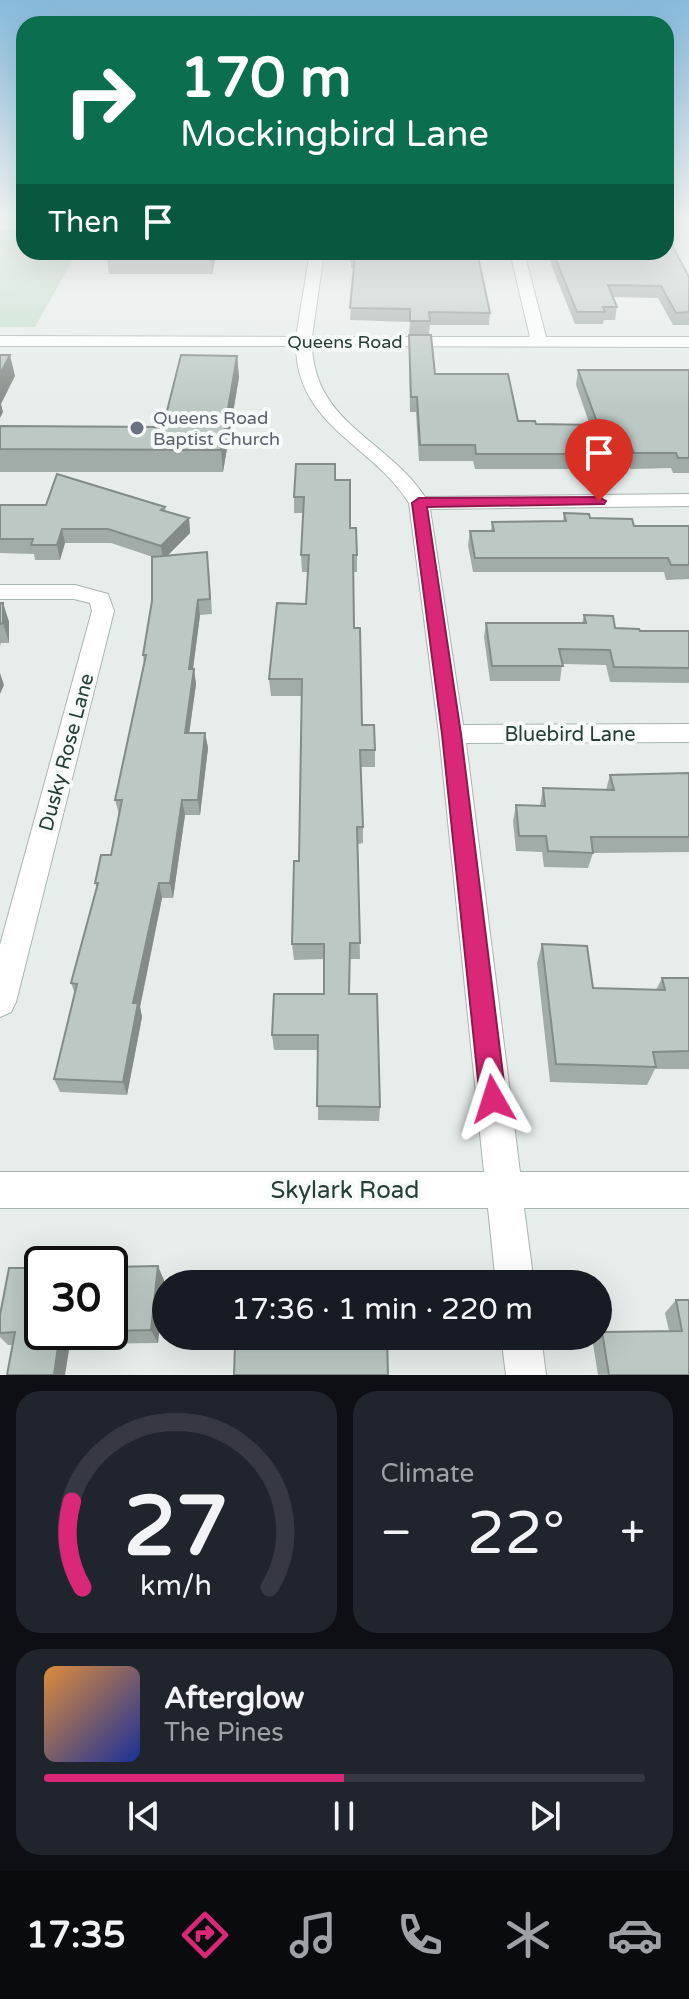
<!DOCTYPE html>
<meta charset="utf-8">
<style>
body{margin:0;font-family:"Varela Round",sans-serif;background:#20242c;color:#f1f3f6;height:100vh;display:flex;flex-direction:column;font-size:30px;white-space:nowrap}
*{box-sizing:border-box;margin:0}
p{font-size:26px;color:#9ea1a6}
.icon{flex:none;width:44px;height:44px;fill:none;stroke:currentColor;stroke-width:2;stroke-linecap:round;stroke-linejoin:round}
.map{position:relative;height:1375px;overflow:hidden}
.side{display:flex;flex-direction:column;gap:16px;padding:16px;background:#0d0f14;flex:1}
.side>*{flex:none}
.guide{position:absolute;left:16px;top:16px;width:658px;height:244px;border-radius:24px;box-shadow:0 8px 32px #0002;background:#0b6e4f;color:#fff;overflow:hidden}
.speed{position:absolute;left:24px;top:1246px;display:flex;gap:16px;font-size:40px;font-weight:700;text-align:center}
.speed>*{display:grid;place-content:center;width:104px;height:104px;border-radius:50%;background:#171b24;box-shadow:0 8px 32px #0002;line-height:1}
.speed .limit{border:4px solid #111;border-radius:12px;background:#fff;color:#111}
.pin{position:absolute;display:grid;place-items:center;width:68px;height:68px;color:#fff;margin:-82px -34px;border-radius:50% 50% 50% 0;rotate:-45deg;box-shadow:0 0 8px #0007}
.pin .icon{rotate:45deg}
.me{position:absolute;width:88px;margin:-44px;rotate:354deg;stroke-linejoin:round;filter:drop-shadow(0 0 6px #0008)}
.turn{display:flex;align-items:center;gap:28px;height:168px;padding:0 32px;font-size:36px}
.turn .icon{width:104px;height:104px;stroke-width:2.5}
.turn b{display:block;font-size:56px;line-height:68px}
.then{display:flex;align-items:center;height:76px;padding:0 32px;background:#0003;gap:16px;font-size:30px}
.big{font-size:60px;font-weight:600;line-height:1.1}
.side .tile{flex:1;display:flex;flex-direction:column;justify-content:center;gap:12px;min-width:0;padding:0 28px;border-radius:24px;background:#20242c}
.side .dial{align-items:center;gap:0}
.dial svg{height:208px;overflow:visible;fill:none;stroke:#363941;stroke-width:7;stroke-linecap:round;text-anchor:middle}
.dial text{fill:#f1f3f6;stroke:none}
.song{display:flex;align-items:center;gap:24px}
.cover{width:96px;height:96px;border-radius:12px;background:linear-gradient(135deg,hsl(30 70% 55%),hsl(230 70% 35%))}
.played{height:8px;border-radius:4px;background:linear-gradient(90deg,#db2777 50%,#363941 50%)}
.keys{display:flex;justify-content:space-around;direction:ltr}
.heat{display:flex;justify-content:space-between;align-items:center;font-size:44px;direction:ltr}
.side .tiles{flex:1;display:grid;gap:16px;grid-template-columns:1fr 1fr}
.tile:last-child{grid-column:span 2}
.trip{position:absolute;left:152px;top:1270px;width:460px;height:80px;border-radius:40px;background:#171b24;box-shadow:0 8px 32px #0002;font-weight:600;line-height:80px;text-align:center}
.menu{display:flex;height:128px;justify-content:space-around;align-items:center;background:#090b0e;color:#9ea1a6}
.menu .icon{width:56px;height:56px}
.menu .on{color:#db2777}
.menu b{font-size:36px;color:#f1f3f6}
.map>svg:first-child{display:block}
.green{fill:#c1dcc9}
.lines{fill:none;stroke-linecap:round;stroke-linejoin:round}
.minor-casing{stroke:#a9b5b1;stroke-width:2}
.minor{fill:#fff;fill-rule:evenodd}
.wall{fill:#a1aca8}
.shaded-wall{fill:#838c88}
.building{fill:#bbc8c3;stroke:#838c88;stroke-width:2}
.route{fill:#db2777;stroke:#8e194d;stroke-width:2}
.worship-dot{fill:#6b7280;stroke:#f6faf8;stroke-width:3}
.labels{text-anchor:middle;stroke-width:8;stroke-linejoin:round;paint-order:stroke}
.far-street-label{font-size:18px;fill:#263e37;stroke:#f6faf8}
.far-worship-label{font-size:18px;fill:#5b616d;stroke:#f6faf8;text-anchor:start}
.street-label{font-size:20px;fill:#263e37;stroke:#f6faf8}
.near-street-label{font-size:24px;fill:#263e37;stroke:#f6faf8}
</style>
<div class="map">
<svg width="689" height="1375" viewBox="0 0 689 1375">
<rect width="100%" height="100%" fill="#e6edea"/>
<!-- green -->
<path class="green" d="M0,229H24V252H77L35,327H0Z"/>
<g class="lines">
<defs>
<path id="minor" d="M682,217H689V224L684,223Z
M310,252H324L312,337H530L510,252H524L546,337H689V347L312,346C315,424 387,439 425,497L689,494V506L430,509L463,725L689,724V742L466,743L520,1172H689V1208H524L534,1284H496L488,1208H0V1172H484L439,734L409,503C372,444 297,426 296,346H0V336L296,337Z
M0,585H75L108,594L114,611L16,1002L11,1012L0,1017V945L92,611L90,603L74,599H0Z
M501,1336H541L546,1375H506Z"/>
</defs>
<!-- minor casing -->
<use href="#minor" class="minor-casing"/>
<!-- minor -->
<use href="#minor" class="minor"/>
</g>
<!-- wall -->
<path class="wall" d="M106,252H217L212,274H109Z
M350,252H477L490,313L489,325H430L429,334H409L410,322L350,320L354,268H351Z
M548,252H579L581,259H631L628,252H666L689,277V325H673L658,298L613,297L617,307L615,320H604L603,324H575L552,267Z
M409,335L435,374L518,421L536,424L590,425L576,385L578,370H689V473H673L671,468L630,469L628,462H580L579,469H475L473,461H419L416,412H410Z
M237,356L239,377L223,472H0V426L163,427Z
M335,480L350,528L357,555V572H353L354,628L362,725L375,750V767H361L363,827V843L358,844L360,959H349V994L380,1107L379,1121L318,1120V1050H274L272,1035L324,994V959L294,960L292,944L299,861L302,696H271L269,679L306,604L308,572H302L301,555L303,513H294V497Z
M0,505L165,507L166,512L189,518L190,533L167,556L209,568L212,614L200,615L193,669L196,684L189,733H205L208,748L200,815H185L173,898H162L140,1007L142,1017L127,1095L60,1092L54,1079L75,994L71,983L97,888L95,883L111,855L119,814L115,800L144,663L143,655L152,601L153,557L111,543H65L60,560H35L34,554L0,553Z
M564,513L634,526H689V579L666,580L664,572H473L468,545L470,531H491L492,522H563Z
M0,603H3L9,622V643H1L0,646Z
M584,615L615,628L640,631H689V683L610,682L606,665L562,664L560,681H490L484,637L486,623H582Z
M689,773V852L593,853L588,868L544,867L542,852L516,851L513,821L516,805L540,806L543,788L606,790L610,775Z
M542,944L593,988L656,990L662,978H689V1069H655L647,1085L550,1082L537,963Z
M110,1267L164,1280L158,1343L8,1345L0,1337V1315L42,1332H110Z
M676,1300H689V1375H598L593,1344L602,1332L669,1331L665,1313Z"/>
<!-- shaded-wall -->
<path class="shaded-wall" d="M210,252H217L212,274L210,253Z
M10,355L15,376L1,404L3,412L0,418V374Z
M237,356L239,377L223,472L221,450Z
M189,518L190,533L163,560L161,546Z
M62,529L65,543L60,560L57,545Z
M198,600L200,615L191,684L189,669Z
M3,603L9,622V643L3,623Z
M194,669L196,684L187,749L185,733Z
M0,673L4,685L0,694Z
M205,733L208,748L200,815L198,800Z
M182,800L185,815L173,898L170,883Z
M159,883L162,898L140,1007L142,1017L127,1095L123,1082L133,1003Z
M158,1266L164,1280L158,1343L151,1330Z
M61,1332L70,1344L65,1375H54Z"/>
<!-- building -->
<path class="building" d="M666,234L689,277V312L676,313L661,286L608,285L617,307H603L605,312H577L553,252H579L581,259H638L635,252H666Z
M106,252H210L105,253Z
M351,252H477L490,313L429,312L430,321H410V309L350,308L355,256H351Z
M409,335H431L435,374H508L518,421H535L536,424L598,425L578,370H689V458H678L676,453H634L631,447H580L582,454H476L475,445H420L417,397H411Z
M0,355H10L0,374Z
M181,355L237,356L221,450L0,449V426L163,427Z
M296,464H335V480H350V528H356L357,555H353L354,628H360L362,725H374L375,750H360L363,827H357L360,943H350L349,994H377L380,1107L317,1106L318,1035H272L274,994H324V944H292L294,861H299L302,679H269L277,603L306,604L309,555H301L304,497H294Z
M57,474L165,507L161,510L189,518L161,546L108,529H62L57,545H31L33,539H0V505H46Z
M564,513L589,514L590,518L632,519L634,526H689V565H671L668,558H475L470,531H494L492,522L566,521Z
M207,552L210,599L198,600L189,669H194L185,733H205L198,800H182L170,883H159L133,1003H138L123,1082L54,1079L77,984L71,983L98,883H95L101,855H111L122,800H115L146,655H143L152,601V557Z
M0,603H3V623L0,624Z
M584,615L613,616L615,628L639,629L640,631H689V668L614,667L610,650L559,649L563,666H492L486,623H586Z
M689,773V837H591L593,853L548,851L546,836H519L516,805L545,806L543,788L614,790L610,775Z
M542,944L587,946L593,988L665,990L662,978H689V1051L653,1052L656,1067L556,1064Z
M158,1266L151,1330L110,1331V1267Z
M9,1268H42V1332H60L54,1375H7L15,1332L0,1333V1315Z
M676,1300H689V1375H609L602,1332L682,1331Z
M309,1336H387L388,1375H234L235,1346H309Z"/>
<!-- sky -->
<linearGradient id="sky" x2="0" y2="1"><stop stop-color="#86badd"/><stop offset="0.53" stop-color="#f4f7f6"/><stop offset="1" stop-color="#f4f7f6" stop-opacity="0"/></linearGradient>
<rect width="689" height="410" fill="url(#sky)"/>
<!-- route -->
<path class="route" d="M599,497L606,501L604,504L427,507L461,734L506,1099L502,1108L493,1111L484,1108L480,1099L442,734L412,503L419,498Z"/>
<!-- markers -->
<circle class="worship-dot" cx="137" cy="428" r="8"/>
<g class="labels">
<!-- far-street labels -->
<g class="far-street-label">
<text x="345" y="348">Queens Road</text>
</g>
<!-- far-worship labels -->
<g class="far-worship-label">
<text x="153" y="424">Queens Road<tspan x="153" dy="21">Baptist Church</tspan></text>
</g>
<!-- street labels -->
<g class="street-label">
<text x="570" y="741">Bluebird Lane</text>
<text transform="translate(66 752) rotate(-75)" y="7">Dusky Rose Lane</text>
</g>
<!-- near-street labels -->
<g class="near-street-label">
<text x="345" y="1198">Skylark Road</text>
</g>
</g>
</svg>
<div class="speed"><div class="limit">30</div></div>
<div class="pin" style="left:599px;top:501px;background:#d93025"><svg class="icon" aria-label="arrive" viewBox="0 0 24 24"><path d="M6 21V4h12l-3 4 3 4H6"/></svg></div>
<svg class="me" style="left:493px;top:1099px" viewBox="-20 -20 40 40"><path d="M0-17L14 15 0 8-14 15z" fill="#db2777" stroke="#fff" stroke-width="4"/></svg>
<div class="trip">17:36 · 1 min · 220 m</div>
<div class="guide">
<div class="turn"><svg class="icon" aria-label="right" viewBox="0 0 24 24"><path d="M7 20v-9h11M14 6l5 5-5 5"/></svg><div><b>170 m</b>Mockingbird Lane</div></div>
<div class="then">Then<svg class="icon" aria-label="arrive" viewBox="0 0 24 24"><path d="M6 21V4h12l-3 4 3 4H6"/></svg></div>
</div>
</div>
<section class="side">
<div class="tiles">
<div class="tile dial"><svg viewBox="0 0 100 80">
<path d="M14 69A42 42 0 1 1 86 69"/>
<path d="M14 69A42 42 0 0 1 10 36" stroke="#db2777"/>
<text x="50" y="56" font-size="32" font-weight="700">27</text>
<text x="50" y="72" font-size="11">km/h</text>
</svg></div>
<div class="tile"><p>Climate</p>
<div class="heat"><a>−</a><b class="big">22°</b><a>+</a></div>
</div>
<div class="tile">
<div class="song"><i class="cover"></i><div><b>Afterglow</b><p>The Pines</p></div></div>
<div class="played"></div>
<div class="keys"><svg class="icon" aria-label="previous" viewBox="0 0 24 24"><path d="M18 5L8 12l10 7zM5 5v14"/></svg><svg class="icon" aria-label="pause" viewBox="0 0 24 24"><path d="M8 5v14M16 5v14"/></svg><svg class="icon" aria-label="next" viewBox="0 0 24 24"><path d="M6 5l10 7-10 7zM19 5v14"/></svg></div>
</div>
</div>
</section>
<nav class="menu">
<b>17:35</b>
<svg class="icon on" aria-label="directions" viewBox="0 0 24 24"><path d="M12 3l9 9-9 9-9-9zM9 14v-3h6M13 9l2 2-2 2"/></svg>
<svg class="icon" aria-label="music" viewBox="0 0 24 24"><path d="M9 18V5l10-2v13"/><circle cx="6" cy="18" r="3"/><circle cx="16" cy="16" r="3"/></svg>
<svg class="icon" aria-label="phone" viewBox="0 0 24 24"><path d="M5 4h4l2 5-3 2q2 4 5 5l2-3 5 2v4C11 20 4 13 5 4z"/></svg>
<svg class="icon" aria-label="climate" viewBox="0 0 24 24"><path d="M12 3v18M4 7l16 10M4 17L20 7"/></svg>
<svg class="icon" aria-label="car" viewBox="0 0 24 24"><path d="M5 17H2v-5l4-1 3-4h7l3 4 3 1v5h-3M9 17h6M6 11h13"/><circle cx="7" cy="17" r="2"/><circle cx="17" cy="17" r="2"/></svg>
</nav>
